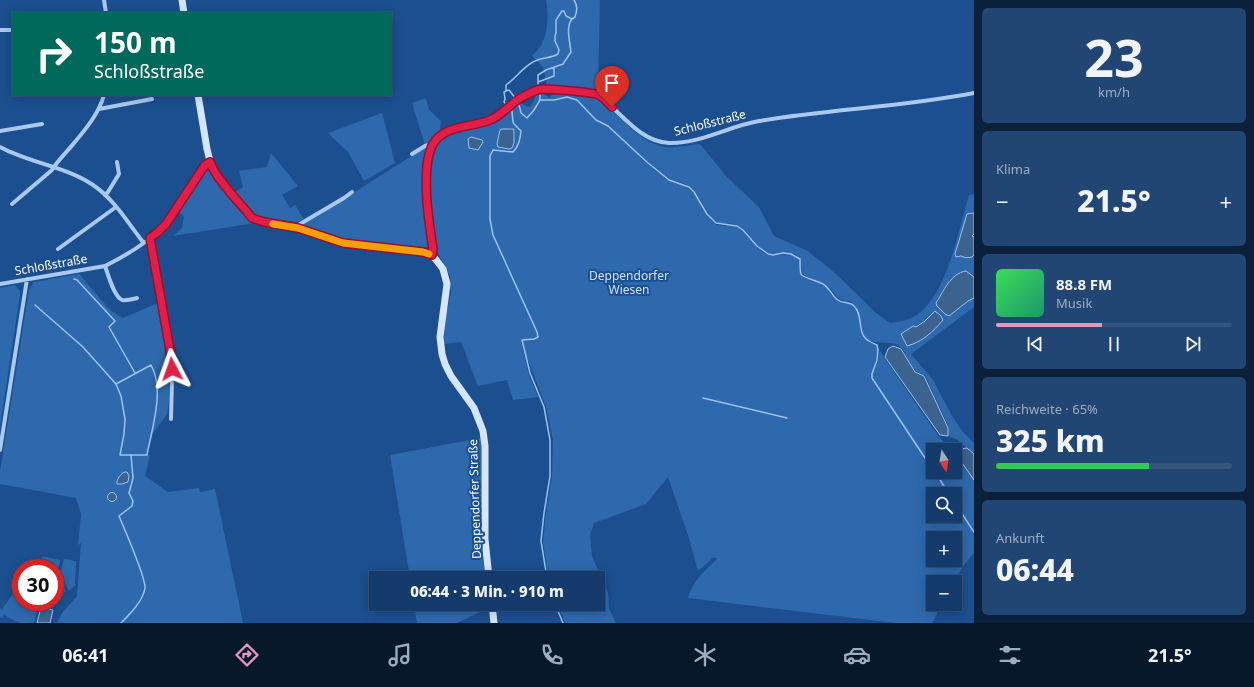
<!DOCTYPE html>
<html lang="de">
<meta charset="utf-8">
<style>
body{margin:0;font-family:"Noto Sans",sans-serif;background:#214673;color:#f1f3f6;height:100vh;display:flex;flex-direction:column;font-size:15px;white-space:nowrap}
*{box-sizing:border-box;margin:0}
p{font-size:13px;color:#9dadc1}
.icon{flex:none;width:22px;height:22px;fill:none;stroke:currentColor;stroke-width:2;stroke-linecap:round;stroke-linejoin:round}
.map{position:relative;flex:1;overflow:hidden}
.side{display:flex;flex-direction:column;gap:8px;padding:8px;background:#0b203b;width:280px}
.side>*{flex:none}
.guide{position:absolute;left:12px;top:12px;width:380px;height:84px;border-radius:0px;box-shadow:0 2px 10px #0003,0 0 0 1px #33557e;background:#00695c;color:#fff;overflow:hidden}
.needle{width:26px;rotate:168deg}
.buttons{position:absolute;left:926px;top:443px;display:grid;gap:8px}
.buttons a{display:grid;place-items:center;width:36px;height:36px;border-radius:0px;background:#143b6b;box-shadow:0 2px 10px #0003,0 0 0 1px #33557e;font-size:20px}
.speed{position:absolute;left:12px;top:559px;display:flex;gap:8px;font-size:20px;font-weight:700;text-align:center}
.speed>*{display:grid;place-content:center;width:52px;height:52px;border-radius:50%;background:#143b6b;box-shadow:0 2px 10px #0003,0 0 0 1px #33557e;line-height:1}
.speed .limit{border:6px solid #d22;background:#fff;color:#111}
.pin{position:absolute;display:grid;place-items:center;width:34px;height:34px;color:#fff;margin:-41px -17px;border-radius:50% 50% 50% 0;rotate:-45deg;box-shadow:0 0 4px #0007}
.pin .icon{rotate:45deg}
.me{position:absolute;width:44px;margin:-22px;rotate:356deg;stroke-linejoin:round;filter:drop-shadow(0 0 3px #0008)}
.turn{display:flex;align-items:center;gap:14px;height:84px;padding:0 16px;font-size:18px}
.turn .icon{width:52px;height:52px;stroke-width:2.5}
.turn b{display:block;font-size:28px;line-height:34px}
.big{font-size:30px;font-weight:800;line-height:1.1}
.side .widget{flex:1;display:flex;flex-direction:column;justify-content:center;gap:6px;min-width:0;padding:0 14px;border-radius:6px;background:#214673}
.side .dial{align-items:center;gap:0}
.dial b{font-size:52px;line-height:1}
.song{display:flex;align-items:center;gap:12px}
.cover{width:48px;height:48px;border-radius:6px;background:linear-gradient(135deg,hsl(130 70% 55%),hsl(160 70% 35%))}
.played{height:4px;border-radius:2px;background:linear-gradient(90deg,#e797bd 45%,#33557e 45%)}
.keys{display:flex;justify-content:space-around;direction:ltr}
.heat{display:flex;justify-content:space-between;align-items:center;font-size:22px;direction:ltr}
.charge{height:6px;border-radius:3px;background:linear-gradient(90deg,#34c759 65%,#33557e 0)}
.trip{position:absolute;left:369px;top:571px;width:236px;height:40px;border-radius:0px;background:#143b6b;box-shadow:0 2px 10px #0003,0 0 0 1px #33557e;font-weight:800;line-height:40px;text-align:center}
.tabs{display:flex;height:64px;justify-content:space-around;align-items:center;background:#08182b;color:#9dadc1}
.tabs .icon{width:28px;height:28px}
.tabs .current{color:#e797bd}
.tabs b{font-size:18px;color:#f1f3f6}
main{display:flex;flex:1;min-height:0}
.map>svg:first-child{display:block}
.green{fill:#2e69ad;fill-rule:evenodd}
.water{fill:#3c6290;stroke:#9cc4f0}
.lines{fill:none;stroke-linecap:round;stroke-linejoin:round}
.stream{stroke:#9cc4f0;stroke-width:1.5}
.street{stroke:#a9c9ee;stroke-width:4}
.secondary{stroke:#d6e6fa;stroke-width:7}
.route-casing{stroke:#92132f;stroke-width:10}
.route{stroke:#e11d48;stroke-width:7}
.slow{stroke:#f59e0b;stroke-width:7}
.labels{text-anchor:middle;stroke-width:4;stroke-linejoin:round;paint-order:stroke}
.street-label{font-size:12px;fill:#fff;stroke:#1b4f8f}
.park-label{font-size:12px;fill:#cfe3fa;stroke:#1b4f8f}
</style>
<main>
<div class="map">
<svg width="974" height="623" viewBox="0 0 974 623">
<rect width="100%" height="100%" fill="#1b4f8f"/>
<!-- green -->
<path class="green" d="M546,0H600L598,85L597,89L594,91L547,86L543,67L532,56C535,53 539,49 542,44C548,31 549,14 546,0Z
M542,93L549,97L556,93L592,95L597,97C619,113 637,143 666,147C677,148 689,145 700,144L726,176L759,207L774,236L808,251L836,274L875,312L890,323C899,322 909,320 917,315C947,294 959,229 969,195L974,194V213L967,214L955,254L972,257L974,255V277L973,275L953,278L936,303L937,306L945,314L974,298V307L911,354L933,380L952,416L962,431L974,443V454L956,439L948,436L949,428L925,375C922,374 918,373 916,371C907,364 907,349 896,344C886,341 870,346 864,335C856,322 866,314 850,301C835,302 836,291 825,284C818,280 811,279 804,275L802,272L800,258C789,248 778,258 766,252C755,246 748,229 737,225C730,222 720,226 714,220C704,210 699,193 689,186C683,182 677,182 671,180C665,178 646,160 640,155L639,156C646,163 661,176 670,181C676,184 683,184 689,189C700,198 703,213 714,223C720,228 731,224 738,227C749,232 754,247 764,253C775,260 789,249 799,259C800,263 799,270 801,274C803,278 818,282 823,284C830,289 832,298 840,302C845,304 849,302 854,306C863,315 856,331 866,340C869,343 873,344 877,345L878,350L872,375L878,361L880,350L885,359L939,437L952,450H933V472H955V454L974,480V553L964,565L954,582H933V604H942L932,623H896L688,598C693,580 704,572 717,559L714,557L698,571L689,538L668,477L646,504L594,523L590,535L592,556L608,593L609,609L616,623H565L557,604H598V578H549L548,576L543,542L546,512L552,476L553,440L546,407L521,342L529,375L538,397L513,400L507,380L478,386L461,342L444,344L445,321L451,292L450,276L437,251L430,206L429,183L433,153L439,141L450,133L489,124L499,120L507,110L520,103L529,107L532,104L536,95ZM513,128L514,129C516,135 514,142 512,148L498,147L497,144L500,130ZM471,137L482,140L476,150L469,148L468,142ZM935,311L907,346H906L901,334L925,321ZM933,494H955V516H933ZM933,538H955V560H933Z
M426,98L429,110L441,121L440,128L441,131L431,142L425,145L412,103Z
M382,113L395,163L364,181L348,152L328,133Z
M424,148L429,149C428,154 426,159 425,164C421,191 427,218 430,245L425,249L347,241L303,228V225Z
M271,153L298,186L282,195L290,208L295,205L304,219L297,222L259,218L252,213L235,192L243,187L239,171L267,167Z
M205,171H210L254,223L173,236L182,228L184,217L179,212Z
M79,274L111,311L123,318L160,302L168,357L169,400L167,414L153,433L147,455H150L145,476L168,492L199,488L200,492L215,489L243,623H57L62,613L77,596L81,543L78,545L81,514L76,498L0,484V471L29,290L34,282Z
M15,285L20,291V295L0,426V288Z
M481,438V536L485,578H410L390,455Z
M42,556L60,560L58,571L55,570V568L40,566Z
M64,559L76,561L75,585L69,591L60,574Z
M55,575H57L66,591L58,598H55Z
M21,583V602H39L34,623H19L4,615L2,618L0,617V608L2,609Z
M414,604H487L488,608L457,623H417Z"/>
<!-- water -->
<path class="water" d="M502,129H514V143L512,148L509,149L498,147L497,144L500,130Z
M471,137L482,140L483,142L478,150L469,148L468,139Z
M974,213V234L972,236L974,237V255L972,257C968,258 965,258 961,256L956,257L955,254L967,214Z
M966,271L974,277V298L968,301L949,316L945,314L937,306L936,303C943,292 951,273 966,271Z
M935,311L941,316L943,320C933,332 922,342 907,346L901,334L913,326L916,327L925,321Z
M893,346L901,349L915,372L924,376L948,428V436L940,435L885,357L888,349Z
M967,448L974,454V480L958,457V452L960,449Z
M125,472H127L129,476L128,482L122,484H117C116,480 121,473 125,472Z
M107.5 497a4.5 4.5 0 1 1 9 0a4.5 4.5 0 1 1-9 0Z
M41,607L53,610L50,623H37Z"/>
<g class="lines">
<!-- stream -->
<path class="stream" d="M538,82L554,76V67
M538,84V75L546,70L563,64L571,52C570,42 564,22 575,17C577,11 578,6 574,0
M506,91L509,90C515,97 520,104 521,113L527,118L534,110L540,100
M540,93V100H554L567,97L577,100L596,120L608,126L648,163L669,180L689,187L694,192L707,214L716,223L737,226L743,230L757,246L768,254L773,255L783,253L791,254L800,259C800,262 800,272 801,274C803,278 819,281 823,284C830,288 832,296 838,300C843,304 849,301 854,306C864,315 856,334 869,341C872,343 875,344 877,345L878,350L877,360L872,374V378L933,470
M74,279L77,280L115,321L109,327L135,373
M35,305L83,347L116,384L121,396L125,419L124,434L120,455H147C152,428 165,390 151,365L116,384
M703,398L787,418
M935,472L949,494
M955,503L974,532
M547,578L541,541L544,513L550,476V440L544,407L530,373L522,340L534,339L538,337L537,332L493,235L490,219V156L493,150L513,152C519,146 520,139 521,131L514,124L513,122L512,111L504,102L505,99L504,92L506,91V85C516,78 522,68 533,62C541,57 550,59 558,54L559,50L555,41V36L556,33V20L562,11H564L566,16L572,19
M555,604L563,623
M121,623C130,614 143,601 145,588C146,578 124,528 119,516L132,506L133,501L129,493L133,478L131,455"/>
<!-- street -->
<path class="street" d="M104,0L106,13
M0,30H13
M99,109L152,99
M0,131L42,124
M0,147C29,163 65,166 93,185C114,199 128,223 143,242
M412,154L425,146L433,144
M105,195L108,192L119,174L117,162
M12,204L52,170C58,160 67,152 74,143C86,129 99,113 104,95
M298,228L300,224L344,198L352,192
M150,238L170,350L172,379L171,419
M58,249L116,207
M432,255L433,249C429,223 420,167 433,144C445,123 473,129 492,120C498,117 502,111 508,106C516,99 530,91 541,90C555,88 583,91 596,94C603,96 607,102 612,107C628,122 645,142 669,143C700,144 729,126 759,121C830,109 903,107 974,93
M105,266C108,274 114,297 122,300C127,301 133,299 137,298
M0,284L105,266C125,256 150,241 166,224L205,165L210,162
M0,450L27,279"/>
<!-- secondary -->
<path class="secondary" d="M182,0L184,13
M198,95L207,149L211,165L219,177L252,217L264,223L298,228L343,243L423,252L432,255L437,261L443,269L447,284L440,337L442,354L445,364L451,376L474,408L483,431L485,446V539L489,578
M492,604L494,623"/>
</g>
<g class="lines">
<defs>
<path id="route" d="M172,369L170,350L150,238L158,232L166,224L205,165L210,162C216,179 240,203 252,218L264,222L298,228L343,243L423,252L432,255L433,249C429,223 420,168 433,144C445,124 471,128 490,120C501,116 509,105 519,99C526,95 534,90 542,89C550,89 592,92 599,95C604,98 608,103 612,107"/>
</defs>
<!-- route casing -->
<use href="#route" class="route-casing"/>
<!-- route -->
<use href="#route" class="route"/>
<!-- slow -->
<path class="slow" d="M273,224L298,228L343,243L423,252L429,254"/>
</g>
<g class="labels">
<!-- street labels -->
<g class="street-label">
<text transform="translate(710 123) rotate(-14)" y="4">Schloßstraße</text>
<text transform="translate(51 265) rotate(-10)" y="4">Schloßstraße</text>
<text transform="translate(475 499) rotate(-92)" y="4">Deppendorfer Straße</text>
</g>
<!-- park labels -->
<g class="park-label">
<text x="629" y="280">Deppendorfer<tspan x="629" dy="14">Wiesen</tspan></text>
</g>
</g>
</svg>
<div class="buttons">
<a><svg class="needle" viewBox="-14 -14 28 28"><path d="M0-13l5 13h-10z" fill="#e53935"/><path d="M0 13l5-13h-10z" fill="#9dadc1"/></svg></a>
<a><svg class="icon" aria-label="search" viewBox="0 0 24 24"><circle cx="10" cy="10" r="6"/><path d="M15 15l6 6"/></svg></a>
<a>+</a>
<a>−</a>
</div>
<div class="speed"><div class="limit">30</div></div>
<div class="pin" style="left:612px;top:107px;background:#d93025"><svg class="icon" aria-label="arrive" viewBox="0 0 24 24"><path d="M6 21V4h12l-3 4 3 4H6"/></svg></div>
<svg class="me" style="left:172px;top:369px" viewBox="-20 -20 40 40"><path d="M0-17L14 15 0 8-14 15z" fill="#e11d48" stroke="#fff" stroke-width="4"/></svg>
<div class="trip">06:44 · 3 Min. · 910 m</div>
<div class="guide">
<div class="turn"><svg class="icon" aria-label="right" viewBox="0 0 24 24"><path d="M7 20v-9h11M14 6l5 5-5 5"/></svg><div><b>150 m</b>Schloßstraße</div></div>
</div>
</div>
<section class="side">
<div class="widget dial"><b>23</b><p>km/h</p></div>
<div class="widget"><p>Klima</p>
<div class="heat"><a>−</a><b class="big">21.5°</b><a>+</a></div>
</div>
<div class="widget">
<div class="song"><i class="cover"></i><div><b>88.8 FM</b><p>Musik</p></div></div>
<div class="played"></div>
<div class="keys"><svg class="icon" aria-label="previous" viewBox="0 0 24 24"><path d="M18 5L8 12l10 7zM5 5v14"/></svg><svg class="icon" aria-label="pause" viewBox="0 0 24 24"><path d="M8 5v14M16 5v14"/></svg><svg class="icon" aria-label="next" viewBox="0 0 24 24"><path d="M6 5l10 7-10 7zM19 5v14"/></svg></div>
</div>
<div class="widget"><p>Reichweite · 65%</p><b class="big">325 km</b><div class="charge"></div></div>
<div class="widget"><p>Ankunft</p><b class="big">06:44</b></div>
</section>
</main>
<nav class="tabs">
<b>06:41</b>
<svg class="icon current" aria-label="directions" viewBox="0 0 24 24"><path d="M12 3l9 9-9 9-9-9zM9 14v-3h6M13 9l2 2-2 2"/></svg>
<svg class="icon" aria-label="music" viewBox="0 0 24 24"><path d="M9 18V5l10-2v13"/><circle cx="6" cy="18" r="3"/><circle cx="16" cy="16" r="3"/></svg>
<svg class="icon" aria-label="phone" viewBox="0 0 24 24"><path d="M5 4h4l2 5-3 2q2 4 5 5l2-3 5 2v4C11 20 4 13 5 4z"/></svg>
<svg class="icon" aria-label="climate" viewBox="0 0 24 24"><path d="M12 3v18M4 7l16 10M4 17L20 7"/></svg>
<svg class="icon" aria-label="car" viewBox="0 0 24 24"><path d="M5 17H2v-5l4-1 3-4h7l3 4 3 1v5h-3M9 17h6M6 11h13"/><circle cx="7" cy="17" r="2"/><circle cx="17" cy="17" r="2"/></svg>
<svg class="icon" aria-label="filters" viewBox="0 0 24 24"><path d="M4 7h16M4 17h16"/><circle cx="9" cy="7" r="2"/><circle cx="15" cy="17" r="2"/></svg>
<b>21.5°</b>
</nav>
